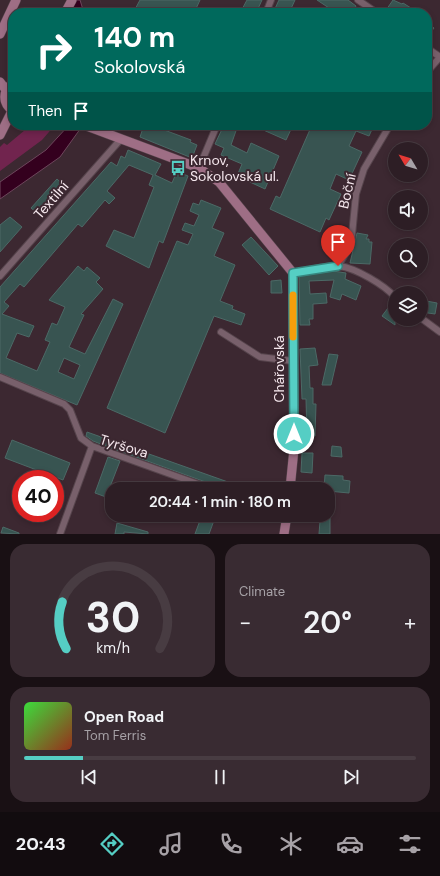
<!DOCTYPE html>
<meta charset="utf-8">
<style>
body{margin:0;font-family:"DM Sans",sans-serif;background:#392b32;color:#f1f3f6;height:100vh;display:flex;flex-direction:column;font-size:15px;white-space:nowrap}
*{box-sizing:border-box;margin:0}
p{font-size:13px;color:#a7a2a7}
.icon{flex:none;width:22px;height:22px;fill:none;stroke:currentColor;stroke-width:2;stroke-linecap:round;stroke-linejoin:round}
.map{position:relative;height:534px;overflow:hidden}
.details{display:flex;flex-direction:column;gap:10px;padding:10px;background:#191014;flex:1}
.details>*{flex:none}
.guide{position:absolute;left:8px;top:8px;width:424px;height:122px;border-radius:16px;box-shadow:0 2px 6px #0003,0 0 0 1px #483c42;background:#00695c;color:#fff;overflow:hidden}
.needle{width:26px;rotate:308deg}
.fabs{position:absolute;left:388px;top:142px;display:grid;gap:8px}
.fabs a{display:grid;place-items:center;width:40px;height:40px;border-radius:50%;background:#2d1e25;box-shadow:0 2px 6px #0003,0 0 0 1px #483c42;font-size:20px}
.speed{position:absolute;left:12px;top:470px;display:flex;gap:8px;font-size:20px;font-weight:700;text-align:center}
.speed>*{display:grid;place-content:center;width:52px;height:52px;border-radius:50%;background:#2d1e25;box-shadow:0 2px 6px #0003,0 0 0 1px #483c42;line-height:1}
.speed .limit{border:6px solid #d22;background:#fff;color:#111}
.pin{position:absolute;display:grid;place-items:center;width:34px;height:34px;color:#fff;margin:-41px -17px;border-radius:50% 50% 50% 0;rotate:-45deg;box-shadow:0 0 4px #0007}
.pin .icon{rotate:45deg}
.me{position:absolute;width:44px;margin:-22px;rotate:0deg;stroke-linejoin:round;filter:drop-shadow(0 0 3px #0008)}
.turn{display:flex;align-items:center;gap:14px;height:84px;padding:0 20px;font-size:18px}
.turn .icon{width:52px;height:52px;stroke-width:2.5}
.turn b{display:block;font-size:28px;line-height:34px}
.then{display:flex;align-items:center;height:38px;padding:0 20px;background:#0003;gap:8px;font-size:15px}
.big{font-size:30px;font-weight:600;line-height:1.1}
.details .widget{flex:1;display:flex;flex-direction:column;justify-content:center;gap:6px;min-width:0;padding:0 14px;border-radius:16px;background:#392b32}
.details .dial{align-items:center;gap:0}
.dial svg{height:104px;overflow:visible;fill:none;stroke:#483c42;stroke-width:7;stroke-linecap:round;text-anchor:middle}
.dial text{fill:#f1f3f6;stroke:none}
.song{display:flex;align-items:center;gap:12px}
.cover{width:48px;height:48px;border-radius:6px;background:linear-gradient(135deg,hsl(120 70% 55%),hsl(10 70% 35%))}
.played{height:4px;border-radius:2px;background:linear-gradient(90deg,#55cec4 15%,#483c42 15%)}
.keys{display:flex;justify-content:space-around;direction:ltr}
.heat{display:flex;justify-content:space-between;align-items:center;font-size:22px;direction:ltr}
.details .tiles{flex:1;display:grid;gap:10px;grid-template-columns:1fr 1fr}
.widget:last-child{grid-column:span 2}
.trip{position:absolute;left:105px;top:482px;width:230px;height:40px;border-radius:16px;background:#2d1e25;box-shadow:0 2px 6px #0003,0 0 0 1px #483c42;font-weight:600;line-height:40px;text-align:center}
.dock{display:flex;height:64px;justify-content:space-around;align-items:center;background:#120c0f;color:#a7a2a7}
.dock .icon{width:28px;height:28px}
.dock .current{color:#55cec4}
.dock b{font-size:18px;color:#f1f3f6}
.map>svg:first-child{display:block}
.green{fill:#71244e}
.water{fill:#34001e;stroke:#6e465c}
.building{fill:#385451;stroke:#4c6966;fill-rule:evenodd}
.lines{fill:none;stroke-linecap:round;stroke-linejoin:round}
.street-casing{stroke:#56444c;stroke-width:8}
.secondary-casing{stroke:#56444c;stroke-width:10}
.street{stroke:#78606b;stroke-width:6}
.secondary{stroke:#9e6e85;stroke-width:9}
.route-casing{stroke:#37867f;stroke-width:10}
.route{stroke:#55cec4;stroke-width:7}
.slow{stroke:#f59e0b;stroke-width:7}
.labels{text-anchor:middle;stroke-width:4;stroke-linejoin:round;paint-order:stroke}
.poi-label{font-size:14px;fill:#f6e8ee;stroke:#3c2831;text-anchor:start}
.street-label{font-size:14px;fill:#f6e8ee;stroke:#3c2831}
</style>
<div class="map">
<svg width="440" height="534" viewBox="0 0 440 534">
<rect width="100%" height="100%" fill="#3c2831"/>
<!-- green -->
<path class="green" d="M31,125H55L42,140L0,171V147L4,143L7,145Z"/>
<!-- water -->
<path class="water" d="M67,0H80L84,13H71Z
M69,125H83L60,157L0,199V182L46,150Z"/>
<!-- building -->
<path class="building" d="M140,0H200L194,13H133Z
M247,0H262L256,13H240Z
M279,0H295L289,13H273Z
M317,0H348L356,6L352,13H342L337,9L335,12Z
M393,0L402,4L403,3L419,13H384Z
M427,23L434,28L427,37Z
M144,125H151L191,140L190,142L197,145L192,158L140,137Z
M224,125H238L231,145L247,153L251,143L279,156L265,189L237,176L242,164L221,155L224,148L215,144Z
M252,125H293L286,140Z
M312,125H374L369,136L356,131L349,146L362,152L349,180L336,174L330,189L341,194L329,220L326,218L320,232L270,209L276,196L280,198Z
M128,150L161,164L155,175L172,183L177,171L188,176L163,243L159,241L149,268L106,246L114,230L134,238L154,187L149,185L153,175L129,165L107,191L115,198L109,204L105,200L82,227L78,224L24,287L20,284L4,302L9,306L2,314L34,326L29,337L17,333L6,358L37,371L50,342L45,340L52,323L57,325L65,307L49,300L78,266L84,271L87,267L100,278L96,282L103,289L81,314L84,315L69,347L85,354L113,299L123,304L77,405L0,373V287L111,162L117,166L121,156L125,158ZM64,358L80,365L74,379L58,372Z
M57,179L68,189L42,217L31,208Z
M201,200L221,208L212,228L224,233L214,256L235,265L220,301L233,306L232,309L245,314L241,325L214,316L165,433L107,408L177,241L188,245L193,234L182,230L185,223L194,226L199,215L190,211L193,203L199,205Z
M10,217L22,227L0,252V225Z
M357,233L368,235L366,239H369V242H372L370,264L350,263Z
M251,237L278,266L269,275L242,245Z
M333,271L346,273L345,279L361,286L356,300L342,294L340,300L330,297L334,280L309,281L310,294L326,293L327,303L313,304V319H309L310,325H300L299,276Z
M281,280L282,293H271V281Z
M421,300L437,303L435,314L421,312Z
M388,308L395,313V325L382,316Z
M315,348L318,365L309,366L310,388H313V404H316L315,436H307L306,399H302L300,349Z
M329,354L338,355L331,385H322Z
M87,432L228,482L244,489H225L111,448L93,441L86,436Z
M12,440L70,463L63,480L5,458Z
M332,446L341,447L342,457L331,456Z
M302,453H313L312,473L301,472Z
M108,457L120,461L106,497L95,493Z
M325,475L343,476V480L350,481L349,493L328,491V489H324Z
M158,515H178L175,522Z
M202,515H216L209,534H195Z
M305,515H330V534H319L320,521L305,519Z
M117,523L148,532V534L124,532V534H115Z
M3,527L19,533V534L1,533Z"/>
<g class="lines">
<defs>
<path id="street" d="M358,0L377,13
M266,13L271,0
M427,48L440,57
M427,72L440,57
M199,168L217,125
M338,266L351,245L356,194L364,169L390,125
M293,273C304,271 328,265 339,266C356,268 384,285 395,297
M0,276L121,139
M421,318L440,332
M221,332L260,357L293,361
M0,377L64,404L70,410L81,438L92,446L212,489
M60,534L92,446"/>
<path id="secondary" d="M65,13L72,0
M0,34L16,0
M0,82L6,90
M13,83C2,91 2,103 13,111
M84,125L199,168L219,182L293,273L294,449L290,489
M0,135L12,111
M284,534L287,515"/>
</defs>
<!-- street casing -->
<use href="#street" class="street-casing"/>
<!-- secondary casing -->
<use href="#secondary" class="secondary-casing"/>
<!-- street -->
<use href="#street" class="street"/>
<!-- secondary -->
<use href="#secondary" class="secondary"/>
</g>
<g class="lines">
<defs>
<path id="route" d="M294,434L293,273L338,266"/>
</defs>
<!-- route casing -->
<use href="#route" class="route-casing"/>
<!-- route -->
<use href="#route" class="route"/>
<!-- slow -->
<path class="slow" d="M293,295V337"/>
</g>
<!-- icons -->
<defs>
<symbol id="bus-bare" viewBox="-9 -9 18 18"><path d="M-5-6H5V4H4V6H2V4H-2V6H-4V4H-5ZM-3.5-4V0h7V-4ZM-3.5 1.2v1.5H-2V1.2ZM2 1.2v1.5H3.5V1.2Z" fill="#55cec4" stroke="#3c2831" stroke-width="2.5" paint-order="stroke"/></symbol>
</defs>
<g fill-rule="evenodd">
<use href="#bus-bare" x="167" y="157" width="22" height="22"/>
</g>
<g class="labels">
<!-- poi labels -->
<g class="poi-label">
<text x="190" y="165">Krnov,<tspan x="190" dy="16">Sokolovská ul.</tspan></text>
</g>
<!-- street labels -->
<g class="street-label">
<text transform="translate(347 191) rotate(-77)" y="5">Boční</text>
<text transform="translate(51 200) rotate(-49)" y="5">Textilní</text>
<text transform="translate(279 369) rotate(-90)" y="5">Chářovská</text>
<text transform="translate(124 446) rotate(17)" y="5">Tyršova</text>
</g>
</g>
</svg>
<div class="fabs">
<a><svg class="needle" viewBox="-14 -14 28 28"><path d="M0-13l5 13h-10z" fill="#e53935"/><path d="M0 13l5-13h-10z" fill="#a7a2a7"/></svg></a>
<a><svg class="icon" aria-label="sound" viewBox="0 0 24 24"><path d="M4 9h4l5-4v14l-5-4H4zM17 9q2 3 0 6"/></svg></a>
<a><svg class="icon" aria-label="search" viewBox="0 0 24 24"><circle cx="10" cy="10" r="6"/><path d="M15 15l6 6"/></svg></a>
<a><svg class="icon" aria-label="layers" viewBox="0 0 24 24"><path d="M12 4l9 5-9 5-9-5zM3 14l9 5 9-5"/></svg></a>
</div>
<div class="speed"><div class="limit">40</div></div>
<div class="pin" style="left:338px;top:266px;background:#d93025"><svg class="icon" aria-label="arrive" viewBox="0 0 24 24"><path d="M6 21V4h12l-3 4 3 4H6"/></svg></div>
<svg class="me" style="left:294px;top:434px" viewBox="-20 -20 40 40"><circle r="17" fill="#55cec4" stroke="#fff" stroke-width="3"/><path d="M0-11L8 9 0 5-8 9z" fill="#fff"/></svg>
<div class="trip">20:44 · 1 min · 180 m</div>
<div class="guide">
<div class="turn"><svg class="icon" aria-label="right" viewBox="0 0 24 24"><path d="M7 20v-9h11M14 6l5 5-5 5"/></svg><div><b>140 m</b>Sokolovská</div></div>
<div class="then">Then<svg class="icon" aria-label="arrive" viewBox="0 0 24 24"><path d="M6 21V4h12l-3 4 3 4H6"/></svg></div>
</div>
</div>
<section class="details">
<div class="tiles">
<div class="widget dial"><svg viewBox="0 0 100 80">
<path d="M14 69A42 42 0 1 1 86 69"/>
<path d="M14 69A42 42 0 0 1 11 33" stroke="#55cec4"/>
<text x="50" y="56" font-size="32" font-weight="700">30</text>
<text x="50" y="72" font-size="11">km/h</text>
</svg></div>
<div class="widget"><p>Climate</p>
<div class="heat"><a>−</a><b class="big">20°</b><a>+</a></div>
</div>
<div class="widget">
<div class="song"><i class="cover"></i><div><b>Open Road</b><p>Tom Ferris</p></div></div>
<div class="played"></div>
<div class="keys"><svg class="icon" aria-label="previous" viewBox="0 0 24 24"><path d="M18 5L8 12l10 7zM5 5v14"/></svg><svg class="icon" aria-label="pause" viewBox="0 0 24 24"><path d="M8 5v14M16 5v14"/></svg><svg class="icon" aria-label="next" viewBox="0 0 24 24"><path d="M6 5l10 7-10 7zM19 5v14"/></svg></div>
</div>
</div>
</section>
<nav class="dock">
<b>20:43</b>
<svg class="icon current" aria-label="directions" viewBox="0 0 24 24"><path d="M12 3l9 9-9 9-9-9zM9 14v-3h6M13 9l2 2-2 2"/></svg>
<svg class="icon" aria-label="music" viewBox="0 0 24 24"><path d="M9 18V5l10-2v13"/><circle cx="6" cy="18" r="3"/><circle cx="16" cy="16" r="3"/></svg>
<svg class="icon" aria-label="phone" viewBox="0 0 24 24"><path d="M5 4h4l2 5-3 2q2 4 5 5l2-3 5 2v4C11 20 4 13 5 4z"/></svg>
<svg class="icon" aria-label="climate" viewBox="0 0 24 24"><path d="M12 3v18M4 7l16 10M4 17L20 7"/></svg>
<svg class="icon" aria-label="car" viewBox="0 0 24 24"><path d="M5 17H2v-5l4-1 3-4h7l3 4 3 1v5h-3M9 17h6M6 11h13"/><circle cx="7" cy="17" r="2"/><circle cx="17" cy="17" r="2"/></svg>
<svg class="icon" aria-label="filters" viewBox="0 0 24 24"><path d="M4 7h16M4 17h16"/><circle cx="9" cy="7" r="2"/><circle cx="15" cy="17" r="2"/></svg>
</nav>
